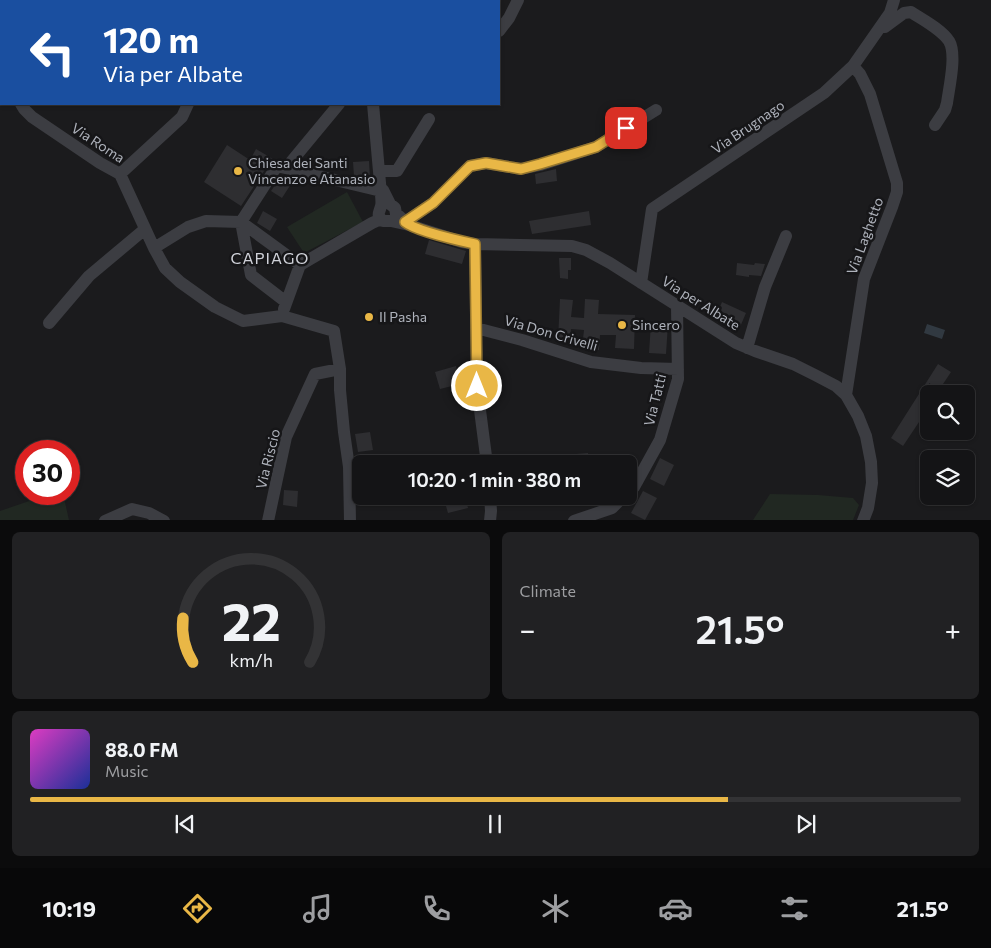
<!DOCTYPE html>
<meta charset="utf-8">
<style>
body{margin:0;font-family:Commissioner,sans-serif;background:#212123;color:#f1f3f6;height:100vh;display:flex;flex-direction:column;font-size:19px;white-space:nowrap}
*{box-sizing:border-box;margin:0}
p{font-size:16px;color:#9d9ea1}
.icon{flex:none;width:28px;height:28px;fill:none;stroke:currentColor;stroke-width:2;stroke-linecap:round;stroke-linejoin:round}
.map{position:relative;height:520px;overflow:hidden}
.drawer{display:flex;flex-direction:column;gap:12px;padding:12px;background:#0b0b0c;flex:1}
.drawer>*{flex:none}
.top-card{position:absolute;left:0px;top:0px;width:500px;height:105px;box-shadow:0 1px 4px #0004,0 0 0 1px #333335;background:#1a4fa0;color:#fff;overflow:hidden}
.controls{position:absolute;left:920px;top:385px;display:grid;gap:10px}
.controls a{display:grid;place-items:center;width:55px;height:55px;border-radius:8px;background:#141416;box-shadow:0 1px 4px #0004,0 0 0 1px #333335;font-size:25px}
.speed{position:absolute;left:15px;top:440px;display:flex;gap:10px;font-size:25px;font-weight:700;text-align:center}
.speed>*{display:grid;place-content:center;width:65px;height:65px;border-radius:50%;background:#141416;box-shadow:0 1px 4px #0004,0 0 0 1px #333335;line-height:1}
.speed .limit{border:8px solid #d22;background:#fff;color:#111}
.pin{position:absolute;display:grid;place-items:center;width:42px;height:42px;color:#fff;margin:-21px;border-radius:10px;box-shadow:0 2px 8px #0006}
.me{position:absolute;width:55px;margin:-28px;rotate:0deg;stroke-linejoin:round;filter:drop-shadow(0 0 4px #0008)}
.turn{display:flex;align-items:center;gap:18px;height:105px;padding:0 20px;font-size:22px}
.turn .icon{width:65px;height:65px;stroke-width:2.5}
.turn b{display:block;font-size:35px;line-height:42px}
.big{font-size:38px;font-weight:600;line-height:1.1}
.drawer .widget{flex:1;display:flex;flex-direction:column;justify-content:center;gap:8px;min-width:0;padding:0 18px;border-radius:8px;background:#212123}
.drawer .dial{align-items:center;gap:0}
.dial svg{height:130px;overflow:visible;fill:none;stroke:#333335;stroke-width:7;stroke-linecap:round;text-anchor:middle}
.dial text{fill:#f1f3f6;stroke:none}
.song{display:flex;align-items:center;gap:15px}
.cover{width:60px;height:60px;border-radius:8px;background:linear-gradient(135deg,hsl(310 70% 55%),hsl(230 70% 35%))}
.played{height:5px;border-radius:2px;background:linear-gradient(90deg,#e9b746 75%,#333335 75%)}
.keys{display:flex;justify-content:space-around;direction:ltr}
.heat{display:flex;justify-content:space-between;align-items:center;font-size:28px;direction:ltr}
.drawer .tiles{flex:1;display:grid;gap:12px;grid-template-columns:1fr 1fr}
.widget:last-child{grid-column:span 2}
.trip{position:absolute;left:352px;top:455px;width:285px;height:50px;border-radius:8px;background:#141416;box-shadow:0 1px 4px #0004,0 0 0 1px #333335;font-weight:600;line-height:50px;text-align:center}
.tabs{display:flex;height:80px;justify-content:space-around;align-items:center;background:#080809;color:#9d9ea1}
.tabs .icon{width:35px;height:35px}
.tabs .selected{color:#e9b746}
.tabs b{font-size:22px;color:#f1f3f6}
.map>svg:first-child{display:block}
.green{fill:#212822}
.water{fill:#313941}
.building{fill:#2e2e31}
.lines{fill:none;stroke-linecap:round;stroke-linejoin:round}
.minor{stroke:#3c3d42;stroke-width:12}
.route-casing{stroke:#97772e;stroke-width:12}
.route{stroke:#e9b746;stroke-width:9}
.poi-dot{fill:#e9b746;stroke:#161618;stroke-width:2}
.labels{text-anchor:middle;stroke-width:5;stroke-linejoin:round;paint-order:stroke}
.street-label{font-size:14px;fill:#aeb2bb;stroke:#161618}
.poi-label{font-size:14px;fill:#aeb2bb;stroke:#161618;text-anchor:start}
.quarter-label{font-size:16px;letter-spacing:1px;fill:#cfd1d8;stroke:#161618}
</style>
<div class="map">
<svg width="991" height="521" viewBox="0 0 991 521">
<rect width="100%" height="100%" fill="#1b1b1d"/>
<!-- green -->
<path class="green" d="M347,192L363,222L304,253L287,227Z
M770,494L818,495L853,498L859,505L853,520H753Z
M50,495L64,498L69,520H0V511L35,499Z"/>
<!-- water -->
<path class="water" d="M927,324L945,330L942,339L924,333Z"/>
<!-- building -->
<path class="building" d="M227,145L250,160L256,149L273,159L270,162L241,206L204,182Z
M369,161L370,178H363L354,176L353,162Z
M556,169L557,181L536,184L535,174Z
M282,175L286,177L293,181L282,198L271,191Z
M263,211L277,219L270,231L257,223Z
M589,211L591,225L532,234L529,221Z
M429,240L466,251L462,264L425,254Z
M559,258H571V270H568V279L560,278Z
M737,263L754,265L755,263L765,264L761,276L749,275V277L736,275Z
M560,299L573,300L571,317L584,318L585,299L599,300L598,314L635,315L634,349L615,348L616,335H600L599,350L582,348L584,330L571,329L570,341L558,340Z
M722,302L746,313L740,327L716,316Z
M651,323L668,324L666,354L649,353Z
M938,364L951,372L939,390L929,383V407L903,446L891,438Z
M456,366L460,384L440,389L435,372Z
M370,432L373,450L358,452L355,434Z
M588,453V464H576V454Z
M660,458L674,465L664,486L650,479Z
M284,490L298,491L297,507L283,505Z
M643,491L657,498L645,520L631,513Z
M454,496H465L468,508L448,513L444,499Z"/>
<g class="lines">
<!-- minor -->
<path class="minor" d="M366,0V1
M96,1V0
M196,1V0
M280,1V0
M481,1V0
M885,27L904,13L911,12C923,20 941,29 949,41C957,54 949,88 947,103L945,110L935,125
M499,31L509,18L518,0
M0,60L1,63
M21,104L24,109L32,117L100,163L120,174L154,248L165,268L180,282L215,307L243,321L282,316L334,331L340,369V390L344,432L349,467L350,521
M373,104L381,194C381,197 382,203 381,206C379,214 376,214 383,221H391L409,225L462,242L475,244L572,246L586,250L610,263L736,343L755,351L793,364L815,375L836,386L846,395L858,416L866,436L871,462L872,483L868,508L863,521
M286,168L339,104
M379,171H397L429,119
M120,174L182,117L188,104
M383,190L390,204L395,208L396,214L399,216L409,225
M405,222L433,203L470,166L486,163L521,169L540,165L596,147L656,110
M475,244L477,387L487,464
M154,248L188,227L206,221L241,222L300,265
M641,283L652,209L824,93L853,66L890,13L894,0
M286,302L251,275L241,222L277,166L381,191
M284,309L300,265L372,223L381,219
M49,323L89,276L145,229
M476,328L522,340L591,362L641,368L678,369
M747,348L765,287L786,236
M846,395L864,279L892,207L897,192V183L870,94L860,74L853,66
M629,492L634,487L660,440L678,379L677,306
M105,521L132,509L149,513L164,521
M268,521L286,437L315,374L340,369
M490,521L491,511L490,496
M574,521L612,508L624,496"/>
</g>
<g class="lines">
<defs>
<path id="route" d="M477,386L475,244C461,241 416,231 405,222L433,203L470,166L486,163L521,169L540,164L596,147L626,128"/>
</defs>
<!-- route casing -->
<use href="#route" class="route-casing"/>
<!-- route -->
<use href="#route" class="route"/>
</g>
<!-- markers -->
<g class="poi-dot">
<circle cx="238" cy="171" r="5"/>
<circle cx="369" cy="317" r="5"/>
<circle cx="622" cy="325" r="5"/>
</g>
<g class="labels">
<!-- street labels -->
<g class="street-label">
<text transform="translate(748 127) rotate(-34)" y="5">Via Brugnago</text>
<text transform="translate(98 143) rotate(33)" y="5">Via Roma</text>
<text transform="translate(865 236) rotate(-70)" y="5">Via Laghetto</text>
<text transform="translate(701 303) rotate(32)" y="5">Via per Albate</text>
<text transform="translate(551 333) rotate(16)" y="5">Via Don Crivelli</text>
<text transform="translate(655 400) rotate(-76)" y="5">Via Tatti</text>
<text transform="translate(268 459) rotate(-76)" y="5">Via Riscio</text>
</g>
<!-- poi labels -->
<g class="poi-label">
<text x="248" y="168">Chiesa dei Santi<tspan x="248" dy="16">Vincenzo e Atanasio</tspan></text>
<text x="379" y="322">Il Pasha</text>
<text x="632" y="330">Sincero</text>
</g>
<!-- quarter labels -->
<g class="quarter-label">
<text x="270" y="264">CAPIAGO</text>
</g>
</g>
</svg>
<div class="controls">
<a><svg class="icon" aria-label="search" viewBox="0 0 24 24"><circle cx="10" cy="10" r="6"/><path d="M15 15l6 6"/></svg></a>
<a><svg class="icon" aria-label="layers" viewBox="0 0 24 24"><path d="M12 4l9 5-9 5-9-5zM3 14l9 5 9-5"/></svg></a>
</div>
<div class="speed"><div class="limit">30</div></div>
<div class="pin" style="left:626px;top:128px;background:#d93025"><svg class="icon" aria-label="arrive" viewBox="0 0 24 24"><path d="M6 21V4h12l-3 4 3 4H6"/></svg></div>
<svg class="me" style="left:477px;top:386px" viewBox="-20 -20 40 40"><circle r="17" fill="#e9b746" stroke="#fff" stroke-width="3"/><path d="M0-11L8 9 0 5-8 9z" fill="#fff"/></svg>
<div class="trip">10:20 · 1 min · 380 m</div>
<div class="top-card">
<div class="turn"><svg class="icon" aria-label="left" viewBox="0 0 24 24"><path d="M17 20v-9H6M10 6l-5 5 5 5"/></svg><div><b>120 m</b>Via per Albate</div></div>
</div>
</div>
<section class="drawer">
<div class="tiles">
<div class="widget dial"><svg viewBox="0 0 100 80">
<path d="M14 69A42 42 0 1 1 86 69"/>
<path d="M14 69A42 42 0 0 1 8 42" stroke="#e9b746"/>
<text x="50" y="56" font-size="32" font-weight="700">22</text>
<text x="50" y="72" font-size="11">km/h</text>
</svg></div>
<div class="widget"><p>Climate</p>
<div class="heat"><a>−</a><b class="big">21.5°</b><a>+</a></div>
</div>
<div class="widget">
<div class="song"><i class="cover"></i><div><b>88.0 FM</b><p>Music</p></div></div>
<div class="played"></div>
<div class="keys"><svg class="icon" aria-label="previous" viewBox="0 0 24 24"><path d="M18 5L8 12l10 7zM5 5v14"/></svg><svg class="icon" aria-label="pause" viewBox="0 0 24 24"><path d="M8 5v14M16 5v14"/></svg><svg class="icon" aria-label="next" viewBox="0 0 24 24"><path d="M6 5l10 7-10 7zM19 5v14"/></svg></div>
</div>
</div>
</section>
<nav class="tabs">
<b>10:19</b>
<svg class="icon selected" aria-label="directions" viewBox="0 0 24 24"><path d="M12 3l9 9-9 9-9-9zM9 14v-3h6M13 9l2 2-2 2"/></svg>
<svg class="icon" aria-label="music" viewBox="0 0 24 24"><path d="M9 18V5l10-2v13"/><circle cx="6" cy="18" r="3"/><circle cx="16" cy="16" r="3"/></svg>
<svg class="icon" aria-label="phone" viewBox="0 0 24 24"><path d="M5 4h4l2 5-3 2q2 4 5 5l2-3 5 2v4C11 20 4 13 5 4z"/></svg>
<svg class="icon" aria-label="climate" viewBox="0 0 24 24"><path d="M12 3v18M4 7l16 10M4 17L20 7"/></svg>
<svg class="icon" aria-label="car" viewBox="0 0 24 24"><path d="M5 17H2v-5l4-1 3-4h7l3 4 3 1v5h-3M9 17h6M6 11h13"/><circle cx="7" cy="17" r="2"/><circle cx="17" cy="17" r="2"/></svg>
<svg class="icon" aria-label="filters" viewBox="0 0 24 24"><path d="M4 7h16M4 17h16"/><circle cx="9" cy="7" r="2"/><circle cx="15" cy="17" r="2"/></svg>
<b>21.5°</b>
</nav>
